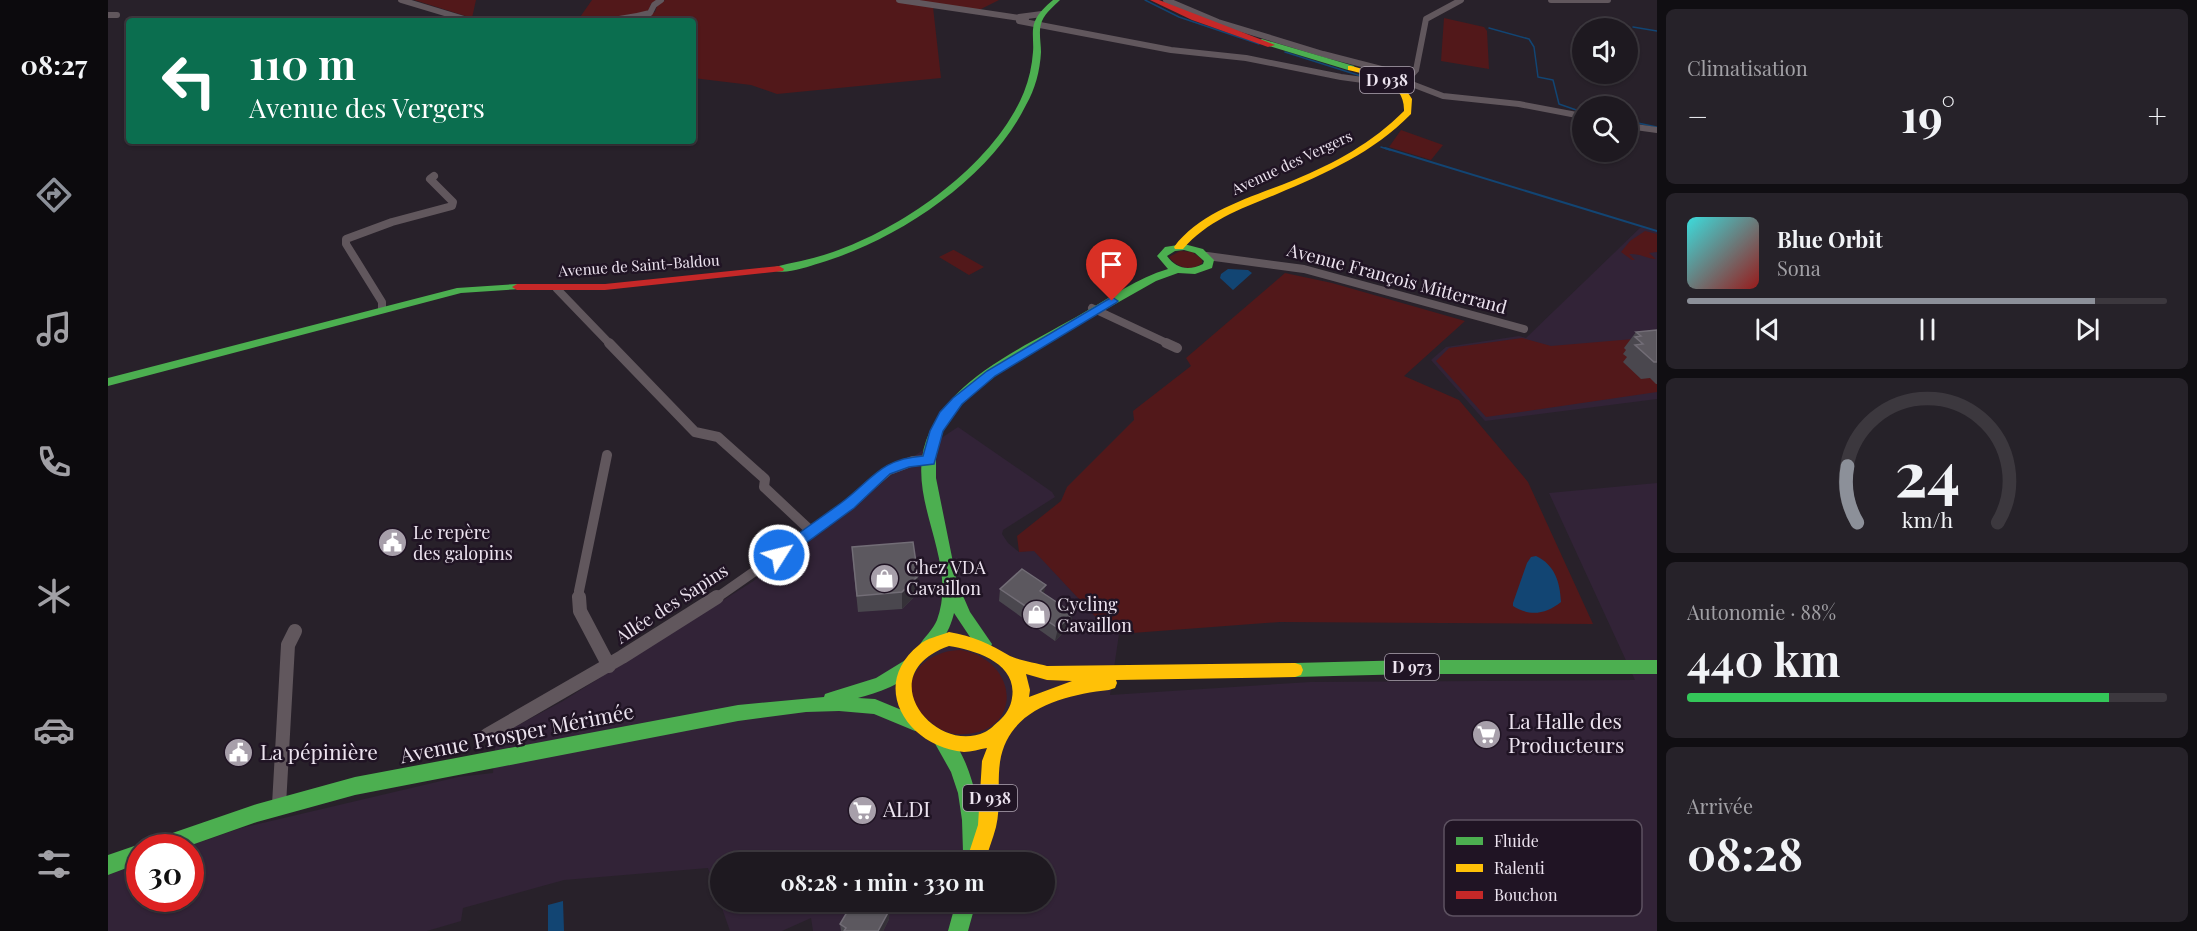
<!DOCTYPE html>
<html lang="fr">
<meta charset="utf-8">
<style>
body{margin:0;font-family:"Playfair Display",serif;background:#262229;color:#f1f3f6;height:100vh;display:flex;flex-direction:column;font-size:22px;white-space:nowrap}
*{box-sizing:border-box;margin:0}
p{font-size:20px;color:#a1a0a5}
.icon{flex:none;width:33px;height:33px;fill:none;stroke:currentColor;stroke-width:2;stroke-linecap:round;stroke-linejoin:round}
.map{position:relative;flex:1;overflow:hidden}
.side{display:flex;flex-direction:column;gap:9px;padding:9px;background:#100e12;width:540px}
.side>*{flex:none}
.banner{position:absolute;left:18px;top:18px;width:570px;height:126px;border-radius:6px;box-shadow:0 2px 4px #0004,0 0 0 2px #3c383e;background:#0b6e4f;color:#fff;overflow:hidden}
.controls{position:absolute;left:1464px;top:18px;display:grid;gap:12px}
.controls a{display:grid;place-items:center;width:66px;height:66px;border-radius:50%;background:#1e1920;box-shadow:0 2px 4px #0004,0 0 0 2px #3c383e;font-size:30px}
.speed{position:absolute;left:18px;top:834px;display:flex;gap:12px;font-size:30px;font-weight:700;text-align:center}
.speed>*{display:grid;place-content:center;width:78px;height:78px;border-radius:50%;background:#1e1920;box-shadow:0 2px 4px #0004,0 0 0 2px #3c383e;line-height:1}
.speed .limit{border:9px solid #d22;background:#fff;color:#111}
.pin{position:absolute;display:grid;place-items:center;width:51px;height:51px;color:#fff;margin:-62px -26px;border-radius:50% 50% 50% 0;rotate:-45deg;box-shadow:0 0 6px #0007}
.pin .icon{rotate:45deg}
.me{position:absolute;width:66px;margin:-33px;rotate:54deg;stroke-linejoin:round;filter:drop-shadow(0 0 4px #0008)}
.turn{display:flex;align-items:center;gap:21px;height:126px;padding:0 24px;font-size:27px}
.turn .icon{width:78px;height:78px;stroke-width:2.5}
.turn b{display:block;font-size:42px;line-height:51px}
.big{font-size:45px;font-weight:700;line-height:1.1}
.side .tile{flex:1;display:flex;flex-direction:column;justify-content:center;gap:9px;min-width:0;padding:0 21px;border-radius:9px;background:#262229}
.side .dial{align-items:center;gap:0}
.dial svg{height:156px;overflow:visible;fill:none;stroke:#3c383e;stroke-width:7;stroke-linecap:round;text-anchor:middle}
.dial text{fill:#f1f3f6;stroke:none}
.song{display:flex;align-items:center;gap:18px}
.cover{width:72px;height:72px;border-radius:9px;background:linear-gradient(135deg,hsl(180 70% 55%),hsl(0 70% 35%))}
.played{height:6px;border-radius:3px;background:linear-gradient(90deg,#8c9099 85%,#3c383e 85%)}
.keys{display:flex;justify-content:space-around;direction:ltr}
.heat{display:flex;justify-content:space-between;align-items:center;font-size:33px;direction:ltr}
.charge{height:9px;border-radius:4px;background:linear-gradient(90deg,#34c759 88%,#3c383e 0)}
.trip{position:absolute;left:602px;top:852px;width:345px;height:60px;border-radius:30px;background:#1e1920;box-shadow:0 2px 4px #0004,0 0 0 2px #3c383e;font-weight:700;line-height:60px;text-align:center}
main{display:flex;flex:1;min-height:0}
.dock{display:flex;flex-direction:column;width:108px;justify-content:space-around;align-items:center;background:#0c0a0d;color:#a1a0a5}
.dock .icon{width:42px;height:42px}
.dock .current{color:#8c9099}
.dock b{font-size:27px;color:#f1f3f6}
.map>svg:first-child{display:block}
.built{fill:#322337;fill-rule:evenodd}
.green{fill:#52181a}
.water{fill:#124573}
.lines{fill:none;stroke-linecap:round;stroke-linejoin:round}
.stream-far1{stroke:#124573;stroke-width:1.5}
.stream{stroke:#124573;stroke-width:2}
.street-far3{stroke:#61575d;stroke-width:6}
.street-far2{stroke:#61575d;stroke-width:8}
.street-far1{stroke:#61575d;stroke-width:10}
.street{stroke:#61575d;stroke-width:14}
.fast{fill:#4caf50;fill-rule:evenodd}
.slow{fill:#ffc107;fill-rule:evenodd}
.jam{fill:#c62828;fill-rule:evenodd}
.wall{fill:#4a474e}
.shaded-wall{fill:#353138}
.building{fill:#5c585f;stroke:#726d76;stroke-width:1.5}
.route{fill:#1a73e8;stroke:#114b97;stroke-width:1.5}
.labels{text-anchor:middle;stroke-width:5;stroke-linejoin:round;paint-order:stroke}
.far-street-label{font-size:15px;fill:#ece3ef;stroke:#201424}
.shield{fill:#201424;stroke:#afa5b2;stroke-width:1.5}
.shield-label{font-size:16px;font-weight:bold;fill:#ece3ef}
.street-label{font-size:18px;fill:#ece3ef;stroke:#201424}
.poi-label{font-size:18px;fill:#ece3ef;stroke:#201424;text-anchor:start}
.near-poi-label{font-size:21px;fill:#ece3ef;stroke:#201424;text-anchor:start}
.near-street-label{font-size:21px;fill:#ece3ef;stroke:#201424}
.key{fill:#201424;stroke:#5d5261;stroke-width:1.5}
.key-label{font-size:16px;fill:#ece3ef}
</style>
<main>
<nav class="dock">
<b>08:27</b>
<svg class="icon current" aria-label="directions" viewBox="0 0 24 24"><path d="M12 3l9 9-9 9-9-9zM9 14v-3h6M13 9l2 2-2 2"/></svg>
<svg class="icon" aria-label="music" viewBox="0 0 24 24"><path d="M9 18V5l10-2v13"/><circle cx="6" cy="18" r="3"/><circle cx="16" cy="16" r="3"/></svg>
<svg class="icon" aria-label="phone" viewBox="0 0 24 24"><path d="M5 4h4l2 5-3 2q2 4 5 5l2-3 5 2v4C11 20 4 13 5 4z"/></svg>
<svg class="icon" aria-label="climate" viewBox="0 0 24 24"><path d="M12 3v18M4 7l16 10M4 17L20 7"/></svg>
<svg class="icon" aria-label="car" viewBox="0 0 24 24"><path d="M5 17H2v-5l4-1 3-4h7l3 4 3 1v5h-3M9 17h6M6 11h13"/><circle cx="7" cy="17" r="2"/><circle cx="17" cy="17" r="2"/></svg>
<svg class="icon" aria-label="filters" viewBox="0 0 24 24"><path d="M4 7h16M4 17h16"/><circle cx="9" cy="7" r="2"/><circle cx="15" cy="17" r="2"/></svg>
</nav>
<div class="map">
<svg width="1549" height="931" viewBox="0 0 1549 931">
<rect width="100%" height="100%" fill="#28212a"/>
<!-- built -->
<path class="built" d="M1533,227L1549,232V399L1377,421L1323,360L1338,347L1411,336L1418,338Z
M850,427L944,492L947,497L895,530L894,534L900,543L911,552L926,550L1000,630L1011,634L1002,695L1202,682L1527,680L1441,493L1549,483V931H705L703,918L674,931H622L600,868L456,880L355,908L353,921L319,931H0V875L31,864L32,898H82V848L78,847L133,828L350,777L385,773L388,737L455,701L644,582L743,508L809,454ZM612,862H936V902H612Z"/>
<!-- green -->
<path class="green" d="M306,0H368L364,18Z
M484,0H549L543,4L541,10L529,15L470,20Z
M557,0H788L825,7L833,78L669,94L643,85L585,78V21H515L547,12L549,6Z
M806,0H891L871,10Z
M1336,18L1376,27L1379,31L1381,69L1333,61Z
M1293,130L1335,145L1323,160L1281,147Z
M1537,231L1549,234V252L1541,253L1548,259C1538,259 1533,253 1521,254L1527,260H1524L1513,252L1522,241Z
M845,250H846L876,267L861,275L831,257Z
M1072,251L1084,252L1094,259V263C1084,272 1069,268 1061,257Z
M1177,273L1224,283L1357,321L1296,376L1351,400L1420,482L1485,624L1172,622L1011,634L1000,630L926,551L911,552L909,536L953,501L959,487L1026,420L1025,411L1083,366L1078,358Z
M1549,337V392L1378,417L1328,361L1341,348L1414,338L1443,346Z
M853,650C910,660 916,730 858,734C838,736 827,727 814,714C811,712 806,708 805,704C793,672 824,650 853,650Z"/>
<!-- water -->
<path class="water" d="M1120,269L1140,270L1144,273L1125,290L1112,278L1113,274Z
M1428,556C1447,565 1452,582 1453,602C1438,614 1422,617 1405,606V603L1419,563L1423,557Z
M455,901L456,931H440V905Z"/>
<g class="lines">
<!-- stream-far1 -->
<path class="stream-far1" d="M1037,0L1071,17L1151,44
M1525,27L1549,31
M1381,28L1421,39L1426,47L1430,77L1445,80L1451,104L1474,112
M1177,52L1253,76
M1520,121L1549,127
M1273,147L1282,150"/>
<!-- stream -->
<path class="stream" d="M1277,148L1549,231"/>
<!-- street-far3 -->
<path class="street-far3" d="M293,0L363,21
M791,0L918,19
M1058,0L1110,22L1215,54L1281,71L1308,70
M1443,0H1500
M0,15H9
M911,17L934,14
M477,21C499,21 521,19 542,13L546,5L553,0
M911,21L1063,50L1138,58L1233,77L1284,84L1299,80L1308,70L1318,19L1353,0
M1296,81L1335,96L1411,104L1474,116
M1520,126L1549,130"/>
<!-- street-far2 -->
<path class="street-far2" d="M1099,256L1196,269L1416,329
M449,289L502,344
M984,308L1061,344
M274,309V302L238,244V239L284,222L344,206L345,202L322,179L326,176"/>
<!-- street-far1 -->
<path class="street-far1" d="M501,343L587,432L610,437L657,479L656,487L704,532
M1058,343L1069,348
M471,599V591L499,455
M607,599L730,513L781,470L805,461L821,460"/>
<!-- street -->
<path class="street" d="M471,597L472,611L501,666
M379,735L514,657L609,597
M171,805L180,645L187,631"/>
<!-- fast -->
<path class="fast" d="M945,0H952C946,6 938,12 934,21C930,30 933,42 933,52C932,71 927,89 918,105C882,179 789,240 712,263C699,267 680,274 667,271V267C686,262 706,259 725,252C796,228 887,164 916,92C921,79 924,66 925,52C926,42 923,30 927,21C931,12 938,6 945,0Z
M1154,39L1246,66L1247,68L1240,70L1151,43L1150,41Z
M1076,244L1095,249L1106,260L1104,268L1087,274L1070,273L1048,281L910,359L864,394L846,413L834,433L828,458V478L849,582L862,612L884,644L882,649L876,651L870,649L846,613C843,627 830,657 813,651L811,646C816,637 825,630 829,620C849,566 807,512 814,458C825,383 918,347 975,313C1003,297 1029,278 1060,269L1049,256L1057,247ZM1076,250L1087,253L1096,261L1095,264C1081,271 1068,269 1059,256L1067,251Z
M409,284L413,285V289L353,293L0,386V378L349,288Z
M799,659L805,661L807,666C799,684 768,693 750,698L767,699L813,718L816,723L813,728L807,731L766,714L731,711L698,712L630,721L247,795L149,822L75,848H32V863L0,875V855L32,844L38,846L40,841L47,839L149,804L247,777L630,705L716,697L717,694L723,692L768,678Z
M1304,660H1549V674H1304L1187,677L1181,675L1179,670L1181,665L1187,663Z
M834,732C861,742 881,833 871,859L864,861L857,859L855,852L854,820L850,793L843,772L825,740L828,734Z
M848,902H868L860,931H840Z"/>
<!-- slow -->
<path class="slow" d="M1243,66C1266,72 1292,76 1304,99L1303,114C1265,153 1218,173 1169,194C1135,208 1100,220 1075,249H1067L1066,247C1094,210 1145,197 1186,180C1227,163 1264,143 1296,111C1297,80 1264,76 1240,70V66Z
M841,632C865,636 882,644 902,656C913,661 928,663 939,666L1187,663L1193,665L1195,670L1193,675L1187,677L1008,680L1009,683L1007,688L1001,690C955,695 900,709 892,762C889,783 893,806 888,827C885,839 880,850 877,862H858L870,825L874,761L879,748C872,749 863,752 856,752C800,747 760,686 811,645C819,638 831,636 841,632ZM841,646C867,650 910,663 904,698C903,706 898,715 891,721C887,724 882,730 877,732C827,756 761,674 841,646ZM918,674L939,680L964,681L921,697L922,690Z"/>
<!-- jam -->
<path class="jam" d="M1042,0H1051L1167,45L1160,47L1084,20Z
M671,266L676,269L675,271L497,290H409L404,287L409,284H497Z"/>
</g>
<!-- wall -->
<path class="wall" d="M1549,330V384H1548L1542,378L1533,379L1515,362L1519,357L1515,354L1518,350L1516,348L1528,332Z
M744,547L810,576V593L794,609L750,612L745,563Z
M892,589L936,594L962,626L947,641L891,601Z
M781,919L775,931H733L732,924Z"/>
<!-- shaded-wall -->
<path class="shaded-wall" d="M810,576V593L794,609V592Z
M938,585L935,597L932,591Z
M965,613L962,626L947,641L950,628Z
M782,909L781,919L775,931H770Z"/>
<!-- building -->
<path class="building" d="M1549,330V362H1546L1527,345L1535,344L1527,337L1533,336L1528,332Z
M805,542L810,576L794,592L749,596L744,547Z
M914,569L938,585L932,591L965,613L950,628L892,589Z
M745,902L749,904L751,902H772L782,909L770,931H736L738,928L732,924Z"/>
<!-- route -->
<path class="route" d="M1004,297L1010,301L1008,303L887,376L854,404L835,431L826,464L801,467L782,474L746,508L676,559H666L663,555L666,551C688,535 711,519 733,503C765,479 772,459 815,456L822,431L832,412L845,398L879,371Z"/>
<!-- icons -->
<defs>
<symbol id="civic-disc" viewBox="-11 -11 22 22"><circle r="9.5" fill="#a79faa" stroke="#201424"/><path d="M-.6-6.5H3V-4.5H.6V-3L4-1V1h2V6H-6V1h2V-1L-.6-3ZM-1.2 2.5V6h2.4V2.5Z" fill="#fff"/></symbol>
<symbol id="shop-disc" viewBox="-11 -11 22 22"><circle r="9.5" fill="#a79faa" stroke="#201424"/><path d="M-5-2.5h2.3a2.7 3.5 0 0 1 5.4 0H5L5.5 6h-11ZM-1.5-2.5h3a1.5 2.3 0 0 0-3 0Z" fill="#fff"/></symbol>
<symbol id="supermarket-disc" viewBox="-11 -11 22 22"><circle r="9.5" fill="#a79faa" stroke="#201424"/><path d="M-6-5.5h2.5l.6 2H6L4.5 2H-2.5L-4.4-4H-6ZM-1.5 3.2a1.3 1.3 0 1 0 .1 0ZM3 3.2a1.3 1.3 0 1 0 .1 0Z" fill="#fff"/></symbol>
</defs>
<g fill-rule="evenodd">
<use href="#civic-disc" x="268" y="526" width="33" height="33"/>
<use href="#shop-disc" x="760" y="562" width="33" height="33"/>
<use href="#shop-disc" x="912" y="598" width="33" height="33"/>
<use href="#supermarket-disc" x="1362" y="718" width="33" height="33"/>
<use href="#civic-disc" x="114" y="736" width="33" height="33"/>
<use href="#supermarket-disc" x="738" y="794" width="33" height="33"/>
</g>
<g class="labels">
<!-- far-street labels -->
<g class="far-street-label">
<text transform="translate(1184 163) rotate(-25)" y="5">Avenue des Vergers</text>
<text transform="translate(531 266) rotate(-4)" y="5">Avenue de Saint-Baldou</text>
</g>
<!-- shield labels -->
<g class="shield">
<rect x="1252" y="67" width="54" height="26" rx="4.5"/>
<rect x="1277" y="654" width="54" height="26" rx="4.5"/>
<rect x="855" y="785" width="54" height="26" rx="4.5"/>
</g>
<g class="shield-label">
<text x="1279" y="86">D 938</text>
<text x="1304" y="673">D 973</text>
<text x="882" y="804">D 938</text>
</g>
<!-- street labels -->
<g class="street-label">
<text transform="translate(1289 279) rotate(15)" y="6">Avenue François Mitterrand</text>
<text transform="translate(564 604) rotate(-33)" y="6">Allée des Sapins</text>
</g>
<!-- poi labels -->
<g class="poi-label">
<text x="305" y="539">Le repère<tspan x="305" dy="21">des galopins</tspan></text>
<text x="798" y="574">Chez VDA<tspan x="798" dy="21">Cavaillon</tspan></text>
<text x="949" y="611">Cycling<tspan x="949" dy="21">Cavaillon</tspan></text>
</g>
<!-- near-poi labels -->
<g class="near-poi-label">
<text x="1400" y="729">La Halle des<tspan x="1400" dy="24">Producteurs</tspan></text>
<text x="152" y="760">La pépinière</text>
<text x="775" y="817">ALDI</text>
</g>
<!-- near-street labels -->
<g class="near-street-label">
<text transform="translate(409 734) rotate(-11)" y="7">Avenue Prosper Mérimée</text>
</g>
</g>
<!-- legend -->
<rect x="1336" y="820" width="198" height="96" rx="9" class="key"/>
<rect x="1348" y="837" width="27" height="8" fill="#4caf50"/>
<rect x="1348" y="864" width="27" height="8" fill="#ffc107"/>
<rect x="1348" y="891" width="27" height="8" fill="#c62828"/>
<g class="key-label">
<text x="1386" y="847">Fluide</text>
<text x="1386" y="874">Ralenti</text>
<text x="1386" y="901">Bouchon</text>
</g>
</svg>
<div class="controls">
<a><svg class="icon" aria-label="sound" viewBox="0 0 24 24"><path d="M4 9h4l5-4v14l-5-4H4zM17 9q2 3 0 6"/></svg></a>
<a><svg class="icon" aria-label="search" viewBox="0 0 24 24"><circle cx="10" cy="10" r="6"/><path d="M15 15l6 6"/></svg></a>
</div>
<div class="speed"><div class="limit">30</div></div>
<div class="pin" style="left:1004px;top:301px;background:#d93025"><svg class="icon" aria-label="arrive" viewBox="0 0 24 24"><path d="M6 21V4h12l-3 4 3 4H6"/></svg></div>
<svg class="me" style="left:671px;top:555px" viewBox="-20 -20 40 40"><circle r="17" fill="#1a73e8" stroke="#fff" stroke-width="3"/><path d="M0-11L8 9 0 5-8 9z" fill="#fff"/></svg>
<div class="trip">08:28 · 1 min · 330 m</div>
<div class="banner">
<div class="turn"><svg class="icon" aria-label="left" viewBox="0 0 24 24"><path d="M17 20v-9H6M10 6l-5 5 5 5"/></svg><div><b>110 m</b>Avenue des Vergers</div></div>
</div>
</div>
<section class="side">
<div class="tile"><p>Climatisation</p>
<div class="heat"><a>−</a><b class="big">19°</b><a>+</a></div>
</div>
<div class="tile">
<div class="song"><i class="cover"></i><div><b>Blue Orbit</b><p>Sona</p></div></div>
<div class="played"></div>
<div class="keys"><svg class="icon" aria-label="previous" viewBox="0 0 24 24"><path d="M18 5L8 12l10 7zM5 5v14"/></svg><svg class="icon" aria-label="pause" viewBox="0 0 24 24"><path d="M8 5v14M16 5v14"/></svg><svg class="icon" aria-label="next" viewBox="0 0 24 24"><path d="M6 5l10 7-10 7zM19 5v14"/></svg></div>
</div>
<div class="tile dial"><svg viewBox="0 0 100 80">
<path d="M14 69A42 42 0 1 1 86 69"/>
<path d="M14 69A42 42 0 0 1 9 40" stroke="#8c9099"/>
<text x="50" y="56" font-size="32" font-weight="700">24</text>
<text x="50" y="72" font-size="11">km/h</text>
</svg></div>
<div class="tile"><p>Autonomie · 88%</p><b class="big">440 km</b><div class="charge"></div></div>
<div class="tile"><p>Arrivée</p><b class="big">08:28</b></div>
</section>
</main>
